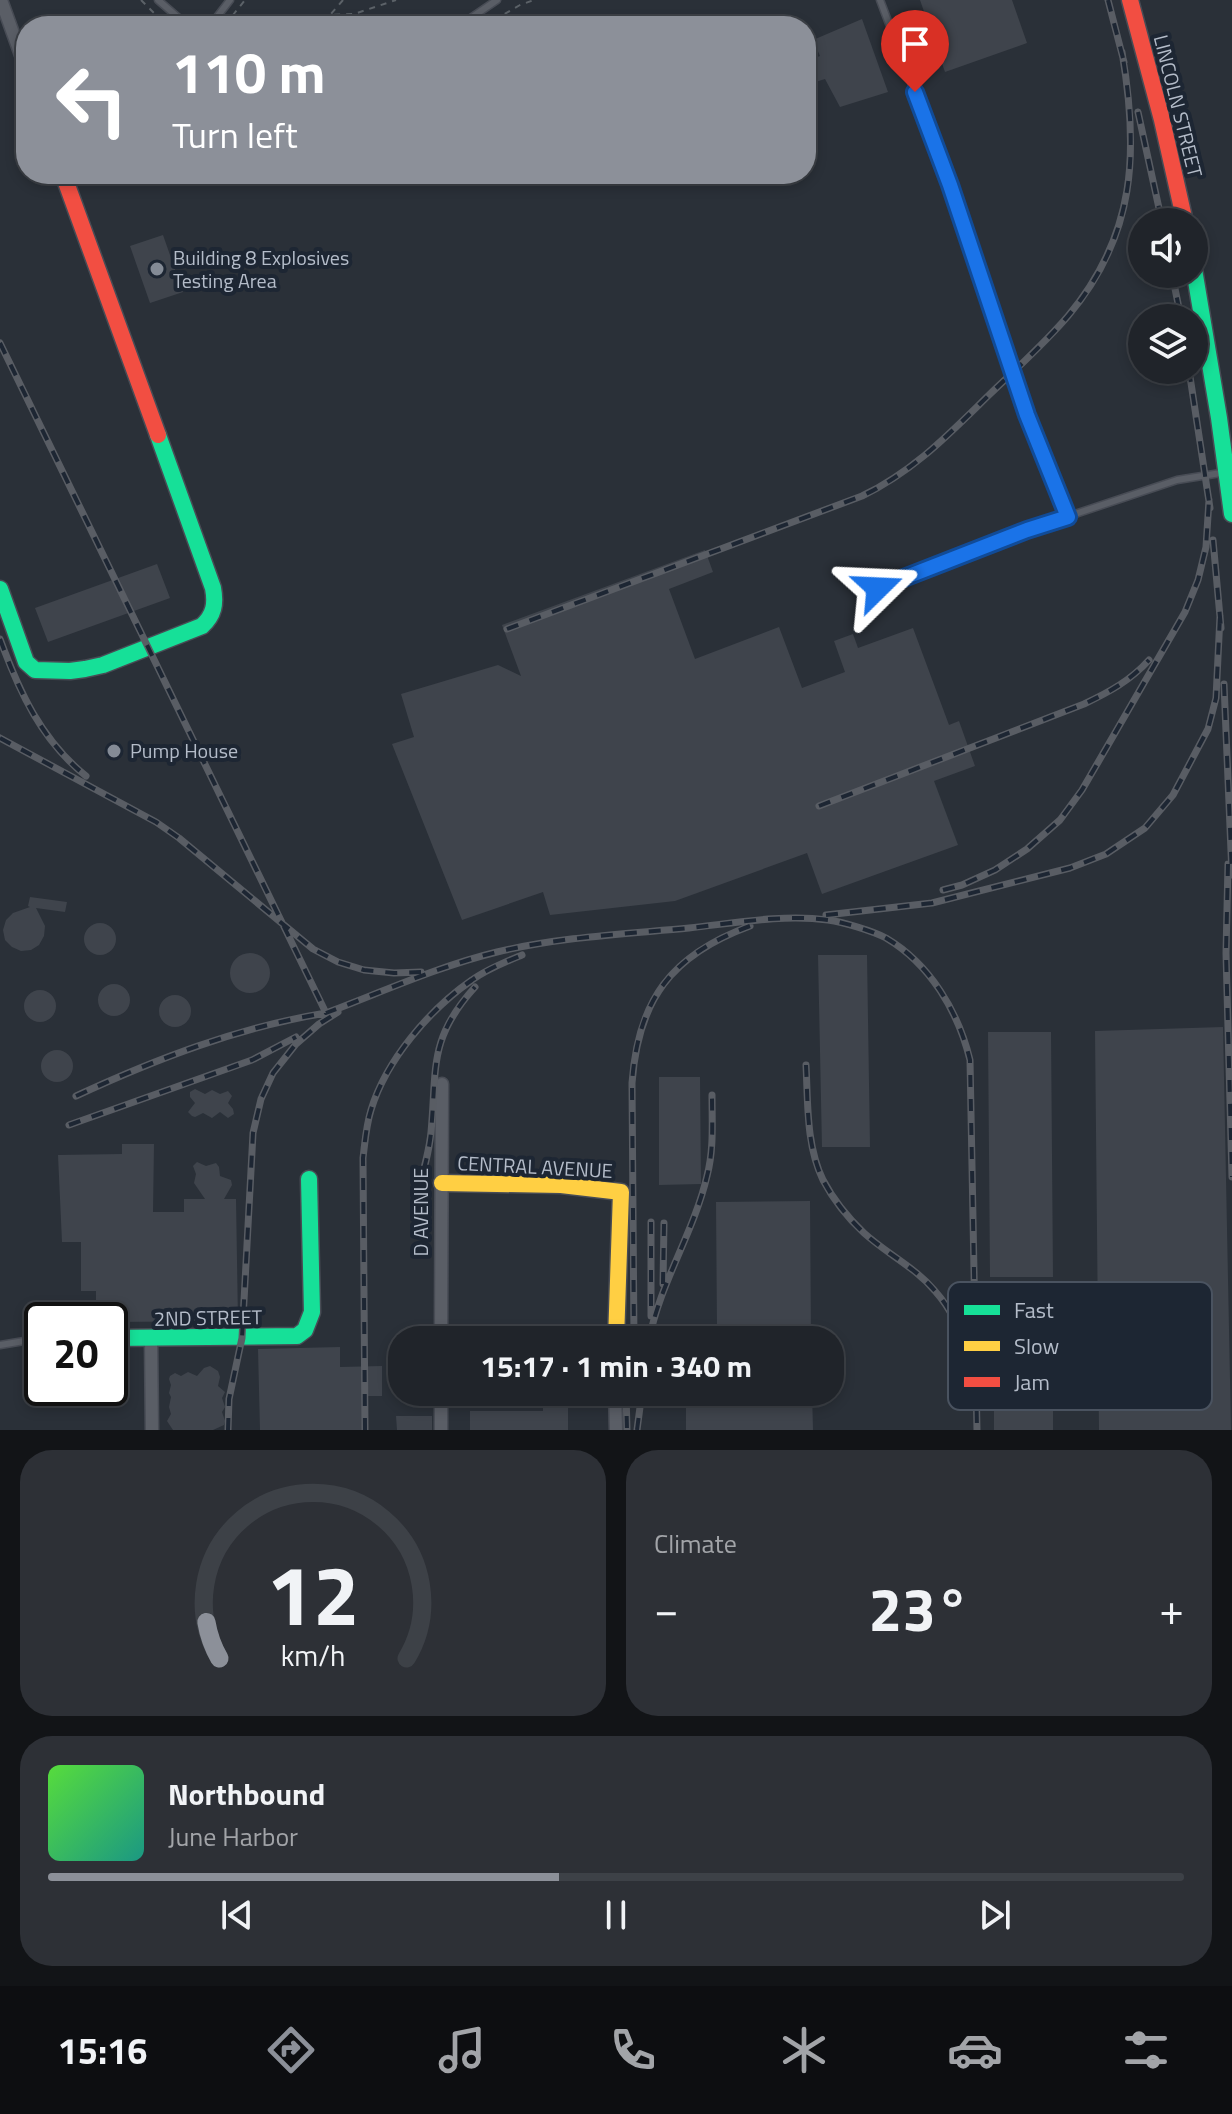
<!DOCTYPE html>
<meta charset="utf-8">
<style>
body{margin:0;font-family:"Titillium Web",sans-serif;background:#2d3036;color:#f1f3f6;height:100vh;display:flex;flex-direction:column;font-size:30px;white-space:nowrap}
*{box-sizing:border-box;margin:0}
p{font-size:26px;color:#a2a4a8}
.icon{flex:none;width:44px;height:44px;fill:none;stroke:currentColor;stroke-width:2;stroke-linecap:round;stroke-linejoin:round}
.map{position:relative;height:1430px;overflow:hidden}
.side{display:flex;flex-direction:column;gap:20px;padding:20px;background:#121417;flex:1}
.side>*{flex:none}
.banner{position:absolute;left:16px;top:16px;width:800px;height:168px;border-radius:32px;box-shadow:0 4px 12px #0003,0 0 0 2px #3d4147;background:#8c9099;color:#fff;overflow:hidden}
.fabs{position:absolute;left:1128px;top:208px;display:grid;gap:16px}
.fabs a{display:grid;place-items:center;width:80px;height:80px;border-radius:50%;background:#20242a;box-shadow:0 4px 12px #0003,0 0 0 2px #3d4147;font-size:40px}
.speed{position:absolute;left:24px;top:1302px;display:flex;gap:16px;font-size:40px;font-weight:700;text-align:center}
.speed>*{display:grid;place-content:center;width:104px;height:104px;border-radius:50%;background:#20242a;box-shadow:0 4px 12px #0003,0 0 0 2px #3d4147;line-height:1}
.speed .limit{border:4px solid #111;border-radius:12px;background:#fff;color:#111}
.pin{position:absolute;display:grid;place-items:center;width:68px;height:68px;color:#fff;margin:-82px -34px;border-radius:50% 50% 50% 0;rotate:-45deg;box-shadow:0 0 8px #0007}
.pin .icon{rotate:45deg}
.me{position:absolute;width:88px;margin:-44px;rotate:69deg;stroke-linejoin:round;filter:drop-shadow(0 0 6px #0008)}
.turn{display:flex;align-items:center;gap:28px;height:168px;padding:0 24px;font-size:36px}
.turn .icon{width:104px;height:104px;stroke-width:2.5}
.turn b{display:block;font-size:56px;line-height:68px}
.big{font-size:60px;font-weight:700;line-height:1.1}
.side .tile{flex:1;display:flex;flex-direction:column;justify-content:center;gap:12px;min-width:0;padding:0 28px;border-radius:32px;background:#2d3036}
.side .dial{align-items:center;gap:0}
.dial svg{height:208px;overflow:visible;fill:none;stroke:#3d4147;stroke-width:7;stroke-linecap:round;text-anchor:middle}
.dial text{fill:#f1f3f6;stroke:none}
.song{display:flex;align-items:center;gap:24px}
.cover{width:96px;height:96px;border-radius:12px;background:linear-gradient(135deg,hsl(110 70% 55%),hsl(170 70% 35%))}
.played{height:8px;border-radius:4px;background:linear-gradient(90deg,#8c9099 45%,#3d4147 45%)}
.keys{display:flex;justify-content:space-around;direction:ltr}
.heat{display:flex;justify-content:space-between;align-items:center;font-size:44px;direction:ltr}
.side .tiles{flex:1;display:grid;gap:20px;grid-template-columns:1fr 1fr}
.tile:last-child{grid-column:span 2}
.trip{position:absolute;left:388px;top:1326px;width:456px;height:80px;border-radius:32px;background:#20242a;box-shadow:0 4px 12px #0003,0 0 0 2px #3d4147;font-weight:700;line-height:80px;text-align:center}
.tab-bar{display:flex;height:128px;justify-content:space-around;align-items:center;background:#0d0e11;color:#a2a4a8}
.tab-bar .icon{width:56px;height:56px}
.tab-bar .active{color:#8c9099}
.tab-bar b{font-size:36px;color:#f1f3f6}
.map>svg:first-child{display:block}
.building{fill:#3f444c}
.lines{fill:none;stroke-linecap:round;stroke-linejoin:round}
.lane-casing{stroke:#484c55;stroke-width:9}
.street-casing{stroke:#484c55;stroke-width:15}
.fast-casing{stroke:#484c55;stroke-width:19}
.slow-casing{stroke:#484c55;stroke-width:19}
.jam-casing{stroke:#484c55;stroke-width:19}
.path{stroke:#5c6268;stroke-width:2;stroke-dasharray:6 6;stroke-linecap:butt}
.lane{stroke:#5a5e66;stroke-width:6}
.street{stroke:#5a5e66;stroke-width:12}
.fast{stroke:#16e098;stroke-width:16}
.slow{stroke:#ffcf43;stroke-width:16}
.jam{stroke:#f24e42;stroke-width:16}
.rail-casing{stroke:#595d64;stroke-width:7}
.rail{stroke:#1d2633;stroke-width:4;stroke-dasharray:12;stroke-linecap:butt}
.route-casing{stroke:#114b97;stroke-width:20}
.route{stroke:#1a73e8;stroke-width:14}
.poi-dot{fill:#848b96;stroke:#1d2633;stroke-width:3}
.labels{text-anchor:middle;stroke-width:8;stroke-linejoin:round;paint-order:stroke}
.street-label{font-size:20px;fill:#b4bcc9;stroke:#1d2633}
.poi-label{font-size:20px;fill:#b4bcc9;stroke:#1d2633;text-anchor:start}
.key{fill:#1d2633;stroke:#4a5360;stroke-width:2}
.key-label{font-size:22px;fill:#b4bcc9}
</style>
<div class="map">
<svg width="1232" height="1430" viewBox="0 0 1232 1430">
<rect width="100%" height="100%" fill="#2a3038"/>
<!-- building -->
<path class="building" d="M920,0H1012L1027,43L945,72Z
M862,19L888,92L840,107L825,79L806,85V61L820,56L813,40Z
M163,235L183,292L150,303L130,246Z
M705,550L713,572L669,589L695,659L779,627L802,688L845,672L834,641L853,634L858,648L913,628L949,725L959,721L975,766L934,781L958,845L822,894L807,853L675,901L550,915L543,892L462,920L392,744L414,737L401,694L498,665L521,676L502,625Z
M157,564L170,598L48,642L35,608Z
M30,897L67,902L65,912L36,908L45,926L44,936L39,945L31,950L21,951L12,947L5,940L3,930L6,920L13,913L30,907L28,906Z
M84 939a16 16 0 1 1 32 0a16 16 0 1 1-32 0Z
M230 973a20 20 0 1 1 40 0a20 20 0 1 1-40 0Z
M818,955H867L870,1147H822Z
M98 1000a16 16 0 1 1 32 0a16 16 0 1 1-32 0Z
M24 1006a16 16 0 1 1 32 0a16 16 0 1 1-32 0Z
M159 1011a16 16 0 1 1 32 0a16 16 0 1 1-32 0Z
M1223,1027L1231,1430H1099L1095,1031Z
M988,1032H1051L1053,1277H990Z
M41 1066a16 16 0 1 1 32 0a16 16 0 1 1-32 0Z
M659,1077H700L701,1184L659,1185Z
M195,1089L205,1094L212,1090L220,1094L228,1091L232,1096L228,1103L233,1109L234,1114L228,1118L220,1112L212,1118L203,1113L195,1117L192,1116L188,1112L195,1103L190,1097V1092Z
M122,1144H154L153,1212H184V1199H205L194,1183L196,1174L193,1166L197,1162L206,1166L216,1163L219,1167L220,1176L231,1180L232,1185L224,1199H236L238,1321L110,1322V1320H96V1291H81V1242H62L58,1155L122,1154Z
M810,1201L811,1340H696V1331L717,1330L716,1202Z
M994,1312H1053V1430H994Z
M340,1347V1367L382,1366V1396H362V1430H260L258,1349Z
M210,1366L218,1371L220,1377L218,1386L225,1392L222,1398L225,1407L222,1412L225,1421L224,1425L213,1430H173L167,1421L171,1414L169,1407L171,1397L169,1393L171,1385L169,1379L170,1376L175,1373L181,1376L188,1372L197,1376L204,1368Z
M686,1392H812L813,1430H686Z
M543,1394H568V1430H470V1411H543Z
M396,1416H432V1430H397Z"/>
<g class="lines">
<defs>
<path id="lane" d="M158,0L188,26
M880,0L950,185L1027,415L1068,517
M210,26L230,0
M459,26L497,0
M878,588L1027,530L1177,480L1227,472
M0,1345L42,1338"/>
<path id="street" d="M1,0L26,69
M151,1339L152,1430
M441,1340L442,1084
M441,1392V1430
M615,1392L616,1430"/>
<path id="fast" d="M1194,269L1219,418L1232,514
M0,589L26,662L35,670L70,671L85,669L103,665L202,626C214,615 216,604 213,588L158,435
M110,1338L297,1336L305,1330L312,1312L309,1179"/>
<path id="slow" d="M442,1183L561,1185L621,1192L616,1340"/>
<path id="jam" d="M1130,0L1162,120L1185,222
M63,174L158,435"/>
</defs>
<!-- lane casing -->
<use href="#lane" class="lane-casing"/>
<!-- street casing -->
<use href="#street" class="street-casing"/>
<!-- fast casing -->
<use href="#fast" class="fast-casing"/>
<!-- slow casing -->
<use href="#slow" class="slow-casing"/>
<!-- jam casing -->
<use href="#jam" class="jam-casing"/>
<!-- path -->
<path class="path" d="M141,0L167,26
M343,0L330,15L354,14L396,0
M227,26L233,15L245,0
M322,26L330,16
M484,26L520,5L534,0"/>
<!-- lane -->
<use href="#lane" class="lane"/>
<!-- street -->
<use href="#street" class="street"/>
<!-- fast -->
<use href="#fast" class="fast"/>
<!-- slow -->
<use href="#slow" class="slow"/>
<!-- jam -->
<use href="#jam" class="jam"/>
<defs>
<path id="rail" d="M1108,0L1124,62
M1138,112L1162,222
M1172,274L1181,318
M0,343L326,1013C382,992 439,966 497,952C560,937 625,934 689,928C735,923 783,914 828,920C843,922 873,931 886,938C930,964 958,1011 970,1060L977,1430
M1189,370L1210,508
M1213,540L1221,628
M507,629L862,496C914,471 949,434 990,394C1016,369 1044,344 1068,316C1136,235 1139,152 1122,52
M0,639C19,691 41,740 86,776
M1224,684L1232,875
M0,738L156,822L179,838L313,949L338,962L364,970L394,973L421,972
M819,806L1084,704C1109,692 1130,681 1149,660
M1228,864L1226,953L1232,1177
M943,890L962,885L995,870L1027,849L1060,820L1082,790L1185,612L1198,580L1206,547L1209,500
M826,915L932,903L1070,868L1106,854L1145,828L1173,795L1208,729L1216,698L1220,616
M806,1065C808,1103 806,1145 823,1180C833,1199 848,1218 864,1233C887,1254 915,1267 935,1291C953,1311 963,1336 970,1362
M76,1096C156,1059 239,1027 326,1013
M69,1125L252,1060L296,1037
M417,1193C423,1173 429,1153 431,1132C437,1068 428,1039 475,987
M651,1222V1316
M663,1284L664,1223
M634,1340L632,1083C638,1000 671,955 750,926
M649,1340C660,1283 694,1232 707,1176C714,1150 712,1122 712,1095
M626,1392L627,1430
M228,1430L229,1399L242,1338L253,1133L261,1099L273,1073L296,1044L319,1024L338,1012
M365,1430L363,1158C365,1142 366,1126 371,1110C386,1060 430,1009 472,980C487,969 505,962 522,955
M637,1430L642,1392"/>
</defs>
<!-- rail casing -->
<use href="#rail" class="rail-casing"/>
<!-- rail -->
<use href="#rail" class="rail"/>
</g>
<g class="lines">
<defs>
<path id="route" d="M878,588L1027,530L1068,517L1027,415L950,185L915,92"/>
</defs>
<!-- route casing -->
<use href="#route" class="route-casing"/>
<!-- route -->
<use href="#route" class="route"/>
</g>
<!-- markers -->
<g class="poi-dot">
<circle cx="157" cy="269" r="8"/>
<circle cx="114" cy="751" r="8"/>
</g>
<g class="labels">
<!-- street labels -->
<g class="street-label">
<text transform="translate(1178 106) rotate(76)" y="7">LINCOLN STREET</text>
<text transform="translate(535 1167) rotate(3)" y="7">CENTRAL AVENUE</text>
<text transform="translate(421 1212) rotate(-90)" y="7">D AVENUE</text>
<text transform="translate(208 1318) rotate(-1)" y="7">2ND STREET</text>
</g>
<!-- poi labels -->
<g class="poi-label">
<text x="173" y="265">Building 8 Explosives<tspan x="173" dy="23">Testing Area</tspan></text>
<text x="130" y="758">Pump House</text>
</g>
</g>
<!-- legend -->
<rect x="948" y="1282" width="264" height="128" rx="12" class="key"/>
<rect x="964" y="1305" width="36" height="10" fill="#16e098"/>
<rect x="964" y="1341" width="36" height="10" fill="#ffcf43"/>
<rect x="964" y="1377" width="36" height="10" fill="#f24e42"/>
<g class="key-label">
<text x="1014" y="1318">Fast</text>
<text x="1014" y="1354">Slow</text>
<text x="1014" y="1390">Jam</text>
</g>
</svg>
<div class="fabs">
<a><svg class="icon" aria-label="sound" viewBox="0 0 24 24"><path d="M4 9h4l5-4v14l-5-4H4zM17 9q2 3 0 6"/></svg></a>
<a><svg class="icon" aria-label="layers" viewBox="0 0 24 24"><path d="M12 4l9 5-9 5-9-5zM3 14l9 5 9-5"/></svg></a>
</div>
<div class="speed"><div class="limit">20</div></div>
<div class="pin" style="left:915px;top:92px;background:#d93025"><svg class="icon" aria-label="arrive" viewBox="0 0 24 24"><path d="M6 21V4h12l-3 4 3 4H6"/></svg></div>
<svg class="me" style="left:878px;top:588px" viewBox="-20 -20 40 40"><path d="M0-17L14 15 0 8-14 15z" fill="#1a73e8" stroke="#fff" stroke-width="4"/></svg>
<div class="trip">15:17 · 1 min · 340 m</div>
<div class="banner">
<div class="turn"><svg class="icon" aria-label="left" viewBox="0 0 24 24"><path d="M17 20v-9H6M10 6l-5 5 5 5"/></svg><div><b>110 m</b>Turn left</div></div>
</div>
</div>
<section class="side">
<div class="tiles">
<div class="tile dial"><svg viewBox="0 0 100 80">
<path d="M14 69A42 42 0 1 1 86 69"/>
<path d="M14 69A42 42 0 0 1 9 55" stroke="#8c9099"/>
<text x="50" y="56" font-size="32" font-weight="700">12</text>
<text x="50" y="72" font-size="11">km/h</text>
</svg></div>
<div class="tile"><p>Climate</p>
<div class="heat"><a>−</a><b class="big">23°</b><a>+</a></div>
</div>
<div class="tile">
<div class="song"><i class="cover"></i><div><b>Northbound</b><p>June Harbor</p></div></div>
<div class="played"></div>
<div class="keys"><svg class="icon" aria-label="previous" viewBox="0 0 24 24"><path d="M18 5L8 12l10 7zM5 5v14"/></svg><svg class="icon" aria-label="pause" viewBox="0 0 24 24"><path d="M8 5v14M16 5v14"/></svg><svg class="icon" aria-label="next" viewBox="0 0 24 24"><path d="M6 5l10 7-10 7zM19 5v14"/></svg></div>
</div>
</div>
</section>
<nav class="tab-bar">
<b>15:16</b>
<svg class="icon active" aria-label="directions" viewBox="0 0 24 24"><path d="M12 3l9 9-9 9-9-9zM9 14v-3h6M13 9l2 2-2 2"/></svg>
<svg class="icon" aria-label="music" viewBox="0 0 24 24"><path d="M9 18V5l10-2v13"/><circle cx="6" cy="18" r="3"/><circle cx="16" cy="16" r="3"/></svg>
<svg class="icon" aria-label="phone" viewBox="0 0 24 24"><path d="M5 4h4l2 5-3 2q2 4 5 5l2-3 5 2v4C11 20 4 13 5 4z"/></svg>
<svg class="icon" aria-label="climate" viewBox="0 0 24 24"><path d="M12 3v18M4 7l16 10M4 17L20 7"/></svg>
<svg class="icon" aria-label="car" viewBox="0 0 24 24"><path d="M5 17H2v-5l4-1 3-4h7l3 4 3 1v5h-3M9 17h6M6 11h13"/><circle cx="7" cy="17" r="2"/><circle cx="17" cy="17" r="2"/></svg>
<svg class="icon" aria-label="filters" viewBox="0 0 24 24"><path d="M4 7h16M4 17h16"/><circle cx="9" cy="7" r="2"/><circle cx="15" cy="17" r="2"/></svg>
</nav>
